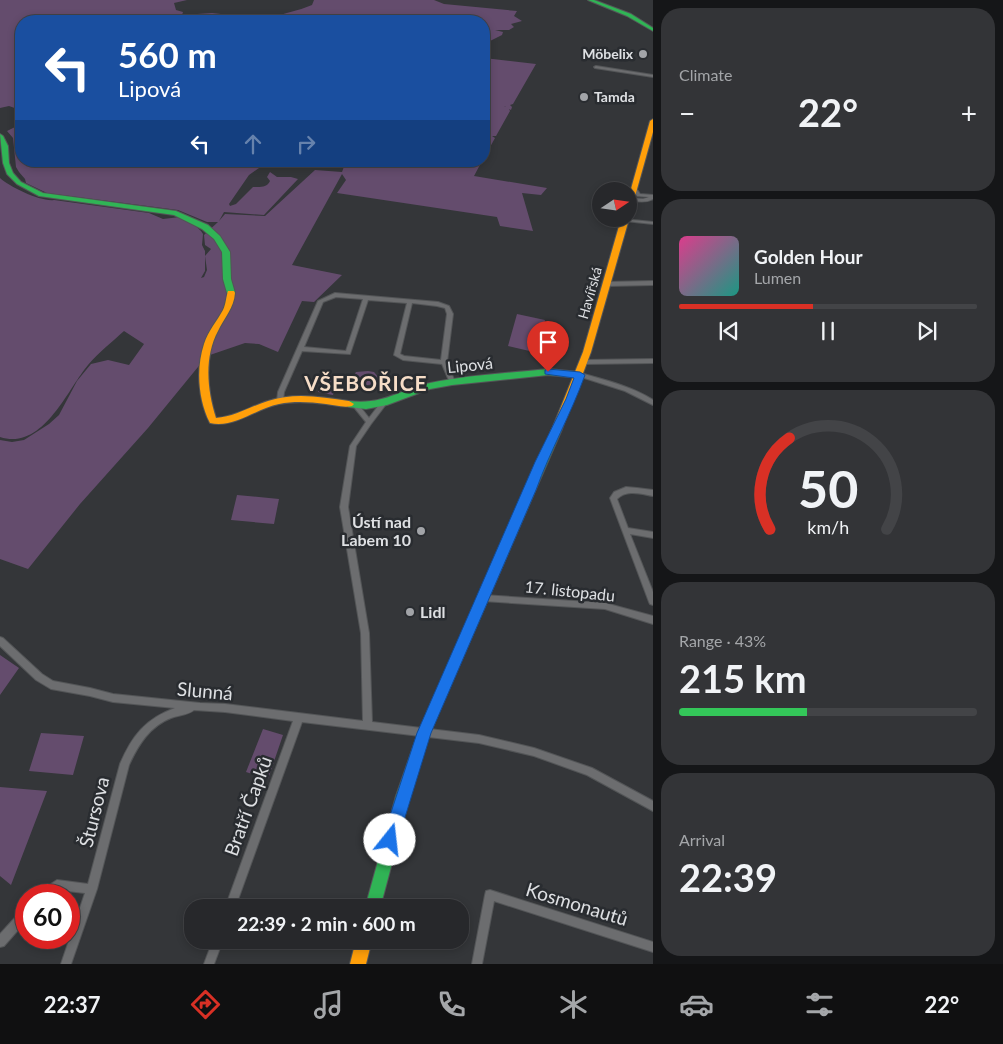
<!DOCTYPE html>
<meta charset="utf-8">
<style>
body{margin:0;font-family:Lato,sans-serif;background:#333437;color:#f1f3f6;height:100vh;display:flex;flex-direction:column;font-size:19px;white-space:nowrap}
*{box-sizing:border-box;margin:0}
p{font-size:16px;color:#a4a6a9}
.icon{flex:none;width:28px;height:28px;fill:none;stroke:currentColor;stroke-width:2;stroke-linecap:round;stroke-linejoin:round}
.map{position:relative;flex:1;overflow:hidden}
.side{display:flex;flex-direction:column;gap:8px;padding:8px;background:#151618;width:350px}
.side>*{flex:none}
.banner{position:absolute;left:15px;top:15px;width:475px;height:152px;border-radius:20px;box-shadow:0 2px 8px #0003,0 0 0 1px #434447;background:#1a4fa0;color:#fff;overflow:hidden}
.needle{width:32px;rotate:77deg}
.buttons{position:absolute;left:592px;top:182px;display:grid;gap:10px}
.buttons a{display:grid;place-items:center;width:45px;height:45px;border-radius:50%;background:#27282b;box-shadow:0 2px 8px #0003,0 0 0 1px #434447;font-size:25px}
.speed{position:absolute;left:15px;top:884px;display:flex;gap:10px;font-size:25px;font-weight:700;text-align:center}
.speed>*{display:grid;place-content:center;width:65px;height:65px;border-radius:50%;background:#27282b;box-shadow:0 2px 8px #0003,0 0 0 1px #434447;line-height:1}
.speed .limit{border:8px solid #d22;background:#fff;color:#111}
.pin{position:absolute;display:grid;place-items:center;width:42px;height:42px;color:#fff;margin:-51px -21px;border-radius:50% 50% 50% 0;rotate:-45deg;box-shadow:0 0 5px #0007}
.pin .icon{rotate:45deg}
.me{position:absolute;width:55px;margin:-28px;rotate:16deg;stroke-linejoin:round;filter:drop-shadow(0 0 4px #0008)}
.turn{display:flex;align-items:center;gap:18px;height:105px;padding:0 20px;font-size:22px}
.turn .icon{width:65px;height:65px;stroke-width:2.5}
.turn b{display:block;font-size:35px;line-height:42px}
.lanes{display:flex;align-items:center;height:48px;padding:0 20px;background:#0003;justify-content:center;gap:25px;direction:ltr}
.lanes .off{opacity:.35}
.big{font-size:38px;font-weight:700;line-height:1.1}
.side .tile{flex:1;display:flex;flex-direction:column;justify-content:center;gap:8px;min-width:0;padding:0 18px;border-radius:20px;background:#333437}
.side .dial{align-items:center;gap:0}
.dial svg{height:130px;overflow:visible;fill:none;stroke:#434447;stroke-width:7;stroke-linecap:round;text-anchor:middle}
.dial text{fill:#f1f3f6;stroke:none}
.song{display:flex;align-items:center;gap:15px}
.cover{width:60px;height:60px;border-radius:8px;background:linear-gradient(135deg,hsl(330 70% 55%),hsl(170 70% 35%))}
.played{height:5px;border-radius:2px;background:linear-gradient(90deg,#d93025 45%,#434447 45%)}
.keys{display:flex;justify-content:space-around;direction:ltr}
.heat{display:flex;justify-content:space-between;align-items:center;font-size:28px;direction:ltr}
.charge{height:8px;border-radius:4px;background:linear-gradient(90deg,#34c759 43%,#434447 0)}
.trip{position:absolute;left:184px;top:899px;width:285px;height:50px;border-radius:20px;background:#27282b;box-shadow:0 2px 8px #0003,0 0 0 1px #434447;font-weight:700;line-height:50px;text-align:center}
.tab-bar{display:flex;height:80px;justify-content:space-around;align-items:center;background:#101011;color:#a4a6a9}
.tab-bar .icon{width:35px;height:35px}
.tab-bar .active{color:#d93025}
.tab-bar b{font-size:22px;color:#f1f3f6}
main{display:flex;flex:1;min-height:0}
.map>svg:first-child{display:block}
.green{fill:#644c6d}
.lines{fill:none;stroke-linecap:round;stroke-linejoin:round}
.street-casing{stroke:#535557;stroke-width:2}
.fast-casing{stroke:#535557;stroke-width:2}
.slow-casing{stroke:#535557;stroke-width:2}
.street{fill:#6c6d6f;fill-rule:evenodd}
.fast{fill:#30b455;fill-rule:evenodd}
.slow{fill:#ff9f0a;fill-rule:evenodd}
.route{fill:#1a73e8;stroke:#114b97}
.poi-dot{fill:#a2a4a8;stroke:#292c30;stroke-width:2}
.labels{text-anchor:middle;stroke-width:5;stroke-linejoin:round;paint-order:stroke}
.far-poi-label{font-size:14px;font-weight:bold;fill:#dee0e3;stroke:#292c30;text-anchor:end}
.far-street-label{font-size:14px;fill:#dee0e3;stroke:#292c30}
.street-label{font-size:16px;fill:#dee0e3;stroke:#292c30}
.poi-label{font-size:16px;font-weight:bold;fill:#dee0e3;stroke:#292c30;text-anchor:end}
.near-street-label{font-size:19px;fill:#dee0e3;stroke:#292c30}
.district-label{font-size:21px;font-weight:bold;letter-spacing:1px;fill:#f6ddc7;stroke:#292c30}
</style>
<main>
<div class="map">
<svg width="653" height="964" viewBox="0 0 653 964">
<rect width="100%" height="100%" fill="#343639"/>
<!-- green -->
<path class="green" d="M0,0H187L174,3L176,10L183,12L182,15L212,13L230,15L233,18L227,20L203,21H21L20,110L9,106L0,108Z
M314,0H434L444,4L517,11L514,16L522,21L511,24L514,27L509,30H495L503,32L502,35L484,44V21H269V19C283,13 298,11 312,5Z
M484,58L536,64L513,104L510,105L512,107L511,110L509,109L510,111L496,136H492L495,138L484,158V95L506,107L484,95Z
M21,124V161H130L129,163L132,164L134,162L131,161H269L249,175L229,204L230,206L236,204L253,187C260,187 267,188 270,181L267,177L270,172L277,177H291L298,179L264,215L224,212L219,221L225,214L265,216L315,170L342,172L346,161H482L474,176L547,188L541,195L522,193L533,231L500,226L497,217L337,193L346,180L342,174L292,265L342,275L314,302L302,301L278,352L259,344L245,343L207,356L148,428L80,504L28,569L0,559V440L12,442L24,440L49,424L59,415L77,381L91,364L108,360L129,365L144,344L124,331C112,342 99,352 88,365C67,390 43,451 0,437V178C10,187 41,202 54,200L149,213L163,219L180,217L190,221L201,231L203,234L202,245L205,251V271L201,278L204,277L207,270L205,256L211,249L205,245L204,235L218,222H207L178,210L47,193L26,183L25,179L19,172L16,167L13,138L7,131Z
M517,314L545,320L538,353L508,346Z
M368,371L374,372L379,378L376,384L352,387V378L356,372Z
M324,374L339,377L333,395L318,392Z
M237,495L279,499L274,524L231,520Z
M0,655L19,668L0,695Z
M263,729L283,735L268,779L246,772Z
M41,733L84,736L73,775L29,771Z
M0,787L47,791L11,885L0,876Z"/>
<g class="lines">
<defs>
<path id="street" d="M596,66L653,75V77L595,68L594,67Z
M632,188H636L640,194L653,195V199C646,203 638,202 629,200V198H631L643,199L649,197L637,196L632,189Z
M623,219L653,222V224L625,221L623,220Z
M653,281V285L607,286L604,284L607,282Z
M335,293L438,302L449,306L453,314L447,362L455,382L454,383H450L442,364L403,360L394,355L407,303L368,300L350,354L302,351L284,392L283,401L280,403H278L277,401L278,392L318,301ZM336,297L363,299L346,351L304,347L323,302ZM412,303L437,306L445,308L447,314L441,360L404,356L400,354Z
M653,359V363L584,364L581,362L584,360Z
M580,373C605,380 631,386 653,400V405L625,391L578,376L577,375Z
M382,401H384L387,403L371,424L356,446L348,507L369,633L372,722L479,735L534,748L592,768L653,801V811L587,775L534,756L479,743L302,722L235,908H225L293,721L225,712L194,710C188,715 179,715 171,718C150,726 138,745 129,765L97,889L71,964H61L85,893L58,890L52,895H39L40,891L57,880L88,884L120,764C132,736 145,719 175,708L113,702L90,696L51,689L36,680L0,646V637L3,638L42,674L53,681L90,688L113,694L200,703L225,704L363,721L361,633L340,507L350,446L366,422L353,406L354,404H358L369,418Z
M626,487L637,488L653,490V496C641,494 627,489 617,499L628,528L653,532V538L630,534L653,592V605L650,604L649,602L610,498L614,492Z
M483,595L605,603L653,616V624L605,609L483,601L480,600L479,598L480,596Z
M490,890L653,942V952L494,901L482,964H472L485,895L486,891Z
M26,909V921L4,946L0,947V934L22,910Z
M213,940H223L214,964H204Z"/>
<path id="fast" d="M588,0H594L631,14L653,28V31L627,16Z
M0,134L3,136L8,146L9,163L13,173L21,182L43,193L176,211L208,225L220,236L230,252L231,279L235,293L231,295L227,293L223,279L222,252L214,239L202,229L174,215L39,196L17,184L7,174L3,163Z
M548,369L580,372L584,375L580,378L548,375L452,385L430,389L387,405L366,409L349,407L344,404L349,401C386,405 397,390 430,383C468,375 509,373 548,369Z
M557,426L562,429L430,733L410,796L380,908H365L396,796L418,733L552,429Z"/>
<path id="slow" d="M653,119V132L632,207L629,209V196L650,121Z
M621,219H629L591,352L562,429L557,432L554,431L552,429L583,352Z
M228,291H234L235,293C234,308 224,318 218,331C204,357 207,390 216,418C235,417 251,406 268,401C294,392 322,397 349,401L354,404L352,406C344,408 334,405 326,404C310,402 294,401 279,404C257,408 233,429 210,423C198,400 196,368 204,344C208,331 217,321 223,310C226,304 226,297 228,291Z
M356,940H372L366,964H350Z"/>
</defs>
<!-- street casing -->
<use href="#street" class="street-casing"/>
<!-- fast casing -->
<use href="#fast" class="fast-casing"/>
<!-- slow casing -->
<use href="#slow" class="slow-casing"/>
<!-- street -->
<use href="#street" class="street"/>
<!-- fast -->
<use href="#fast" class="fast"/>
<!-- slow -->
<use href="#slow" class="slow"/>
</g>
<!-- route -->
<path class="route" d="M548,369L580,372L585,375C571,414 550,451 536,490L431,733L398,840L396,846L390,848L385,846L382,840L417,733L535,462L566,399L574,378L545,374V370Z"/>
<!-- markers -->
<g class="poi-dot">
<circle cx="643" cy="54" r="5"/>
<circle cx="584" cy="97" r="5"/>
<circle cx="421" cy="531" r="5"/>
<circle cx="410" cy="612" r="5"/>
</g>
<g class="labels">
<!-- far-poi labels -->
<g class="far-poi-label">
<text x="633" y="59">Möbelix</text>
<text x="594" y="102" text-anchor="start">Tamda</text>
</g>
<!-- far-street labels -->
<g class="far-street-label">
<text transform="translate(590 293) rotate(-74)" y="5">Havířská</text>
</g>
<!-- street labels -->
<g class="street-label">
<text transform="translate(470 365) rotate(-6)" y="6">Lipová</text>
<text transform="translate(570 591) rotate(6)" y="6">17. listopadu</text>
</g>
<!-- poi labels -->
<g class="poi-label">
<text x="411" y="528">Ústí nad<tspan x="411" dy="18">Labem 10</tspan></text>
<text x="420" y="618" text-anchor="start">Lidl</text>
</g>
<!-- near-street labels -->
<g class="near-street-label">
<text transform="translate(205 691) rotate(5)" y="7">Slunná</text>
<text transform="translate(248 806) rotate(-70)" y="7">Bratří Čapků</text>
<text transform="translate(94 812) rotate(-76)" y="7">Štursova</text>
<text transform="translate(577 904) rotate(17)" y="7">Kosmonautů</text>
</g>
<!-- district labels -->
<g class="district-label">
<text x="366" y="391">VŠEBOŘICE</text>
</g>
</g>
</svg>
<div class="buttons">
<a><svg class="needle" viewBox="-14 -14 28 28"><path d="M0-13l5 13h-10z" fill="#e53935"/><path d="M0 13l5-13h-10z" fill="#a4a6a9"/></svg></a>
</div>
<div class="speed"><div class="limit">60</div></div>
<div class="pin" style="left:548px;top:372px;background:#d93025"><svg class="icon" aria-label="arrive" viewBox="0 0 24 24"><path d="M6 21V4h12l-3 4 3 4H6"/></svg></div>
<svg class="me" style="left:390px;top:840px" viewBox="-20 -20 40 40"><circle r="19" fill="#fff"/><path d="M0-13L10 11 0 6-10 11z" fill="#1a73e8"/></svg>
<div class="trip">22:39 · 2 min · 600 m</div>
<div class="banner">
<div class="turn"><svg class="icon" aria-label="left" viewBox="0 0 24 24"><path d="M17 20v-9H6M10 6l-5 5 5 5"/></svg><div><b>560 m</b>Lipová</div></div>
<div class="lanes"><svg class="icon" aria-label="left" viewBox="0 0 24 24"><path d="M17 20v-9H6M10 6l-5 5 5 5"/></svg><svg class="icon off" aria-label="ahead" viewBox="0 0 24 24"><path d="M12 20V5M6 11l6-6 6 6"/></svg><svg class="icon off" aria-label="right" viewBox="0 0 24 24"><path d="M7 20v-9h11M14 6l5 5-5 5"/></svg></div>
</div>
</div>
<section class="side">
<div class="tile"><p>Climate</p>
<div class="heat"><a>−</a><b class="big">22°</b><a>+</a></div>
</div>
<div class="tile">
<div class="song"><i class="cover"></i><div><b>Golden Hour</b><p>Lumen</p></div></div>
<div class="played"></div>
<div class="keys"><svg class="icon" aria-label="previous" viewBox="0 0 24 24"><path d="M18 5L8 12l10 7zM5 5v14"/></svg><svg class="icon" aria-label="pause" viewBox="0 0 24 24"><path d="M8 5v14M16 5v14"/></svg><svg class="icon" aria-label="next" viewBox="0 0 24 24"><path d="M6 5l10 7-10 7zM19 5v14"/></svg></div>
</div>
<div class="tile dial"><svg viewBox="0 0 100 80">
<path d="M14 69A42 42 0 1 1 86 69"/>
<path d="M14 69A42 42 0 0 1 26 13" stroke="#d93025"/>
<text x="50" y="56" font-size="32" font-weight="700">50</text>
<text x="50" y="72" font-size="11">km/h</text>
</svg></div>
<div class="tile"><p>Range · 43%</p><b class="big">215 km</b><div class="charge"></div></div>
<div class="tile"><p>Arrival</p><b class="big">22:39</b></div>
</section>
</main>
<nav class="tab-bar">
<b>22:37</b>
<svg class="icon active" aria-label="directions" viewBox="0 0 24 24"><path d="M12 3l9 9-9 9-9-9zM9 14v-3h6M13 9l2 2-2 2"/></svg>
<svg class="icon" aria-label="music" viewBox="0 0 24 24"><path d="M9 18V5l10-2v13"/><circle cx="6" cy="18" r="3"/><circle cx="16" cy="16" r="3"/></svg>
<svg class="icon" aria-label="phone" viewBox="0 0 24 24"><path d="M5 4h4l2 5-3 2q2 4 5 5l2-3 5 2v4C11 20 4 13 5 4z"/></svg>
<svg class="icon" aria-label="climate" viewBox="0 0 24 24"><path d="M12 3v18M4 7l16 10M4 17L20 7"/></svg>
<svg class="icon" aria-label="car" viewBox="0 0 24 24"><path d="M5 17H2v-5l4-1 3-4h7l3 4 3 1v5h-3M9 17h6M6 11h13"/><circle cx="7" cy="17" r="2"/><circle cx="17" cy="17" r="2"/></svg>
<svg class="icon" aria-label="filters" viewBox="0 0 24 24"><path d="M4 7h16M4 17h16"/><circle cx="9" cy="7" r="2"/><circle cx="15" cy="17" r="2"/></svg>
<b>22°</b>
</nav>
